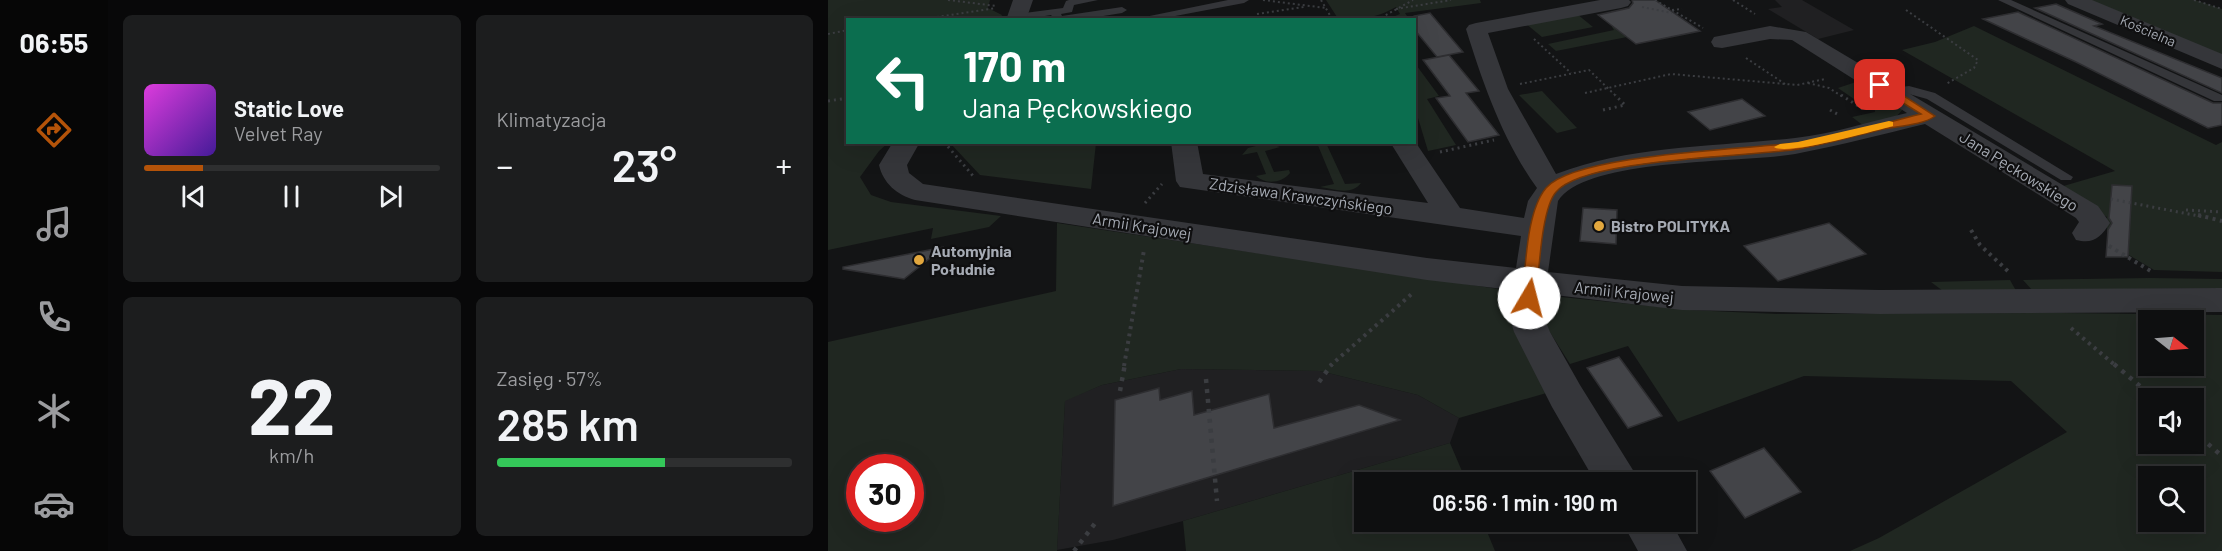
<!DOCTYPE html>
<html lang="pl">
<meta charset="utf-8">
<style>
body{margin:0;font-family:Barlow,sans-serif;background:#1c1d1e;color:#f1f3f6;height:100vh;display:flex;flex-direction:column;font-size:22px;white-space:nowrap}
*{box-sizing:border-box;margin:0}
p{font-size:20px;color:#9b9c9f}
.icon{flex:none;width:33px;height:33px;fill:none;stroke:currentColor;stroke-width:2;stroke-linecap:round;stroke-linejoin:round}
.map{position:relative;flex:1;overflow:hidden}
.side{display:flex;flex-direction:column;gap:15px;padding:15px;background:#080809;width:720px}
.side>*{flex:none}
.hud{position:absolute;left:18px;top:18px;width:570px;height:126px;border-radius:0px;box-shadow:0 6px 24px #0002,0 0 0 2px #2e2f30;background:#0b6e4f;color:#fff;overflow:hidden}
.needle{width:39px;rotate:107deg}
.tools{position:absolute;left:1310px;top:310px;display:grid;gap:12px}
.tools a{display:grid;place-items:center;width:66px;height:66px;border-radius:0px;background:#0e0f10;box-shadow:0 6px 24px #0002,0 0 0 2px #2e2f30;font-size:30px}
.speed{position:absolute;left:18px;top:454px;display:flex;gap:12px;font-size:30px;font-weight:700;text-align:center}
.speed>*{display:grid;place-content:center;width:78px;height:78px;border-radius:50%;background:#0e0f10;box-shadow:0 6px 24px #0002,0 0 0 2px #2e2f30;line-height:1}
.speed .limit{border:9px solid #d22;background:#fff;color:#111}
.pin{position:absolute;display:grid;place-items:center;width:51px;height:51px;color:#fff;margin:-26px;border-radius:12px;box-shadow:0 3px 9px #0006}
.me{position:absolute;width:66px;margin:-33px;rotate:8deg;stroke-linejoin:round;filter:drop-shadow(0 0 4px #0008)}
.turn{display:flex;align-items:center;gap:21px;height:126px;padding:0 18px;font-size:27px}
.turn .icon{width:78px;height:78px;stroke-width:2.5}
.turn b{display:block;font-size:42px;line-height:51px}
.big{font-size:45px;font-weight:600;line-height:1.1}
.side .tile{flex:1;display:flex;flex-direction:column;justify-content:center;gap:9px;min-width:0;padding:0 21px;border-radius:9px;background:#1c1d1e}
.side .dial{align-items:center;gap:0}
.dial b{font-size:78px;line-height:1}
.song{display:flex;align-items:center;gap:18px}
.cover{width:72px;height:72px;border-radius:9px;background:linear-gradient(135deg,hsl(300 70% 55%),hsl(260 70% 35%))}
.played{height:6px;border-radius:3px;background:linear-gradient(90deg,#b45309 20%,#2e2f30 20%)}
.keys{display:flex;justify-content:space-around;direction:ltr}
.heat{display:flex;justify-content:space-between;align-items:center;font-size:33px;direction:ltr}
.charge{height:9px;border-radius:4px;background:linear-gradient(90deg,#34c759 57%,#2e2f30 0)}
.side .tiles{flex:1;display:grid;gap:15px;grid-template-columns:repeat(2,1fr)}
.trip{position:absolute;left:526px;top:472px;width:342px;height:60px;border-radius:0px;background:#0e0f10;box-shadow:0 6px 24px #0002,0 0 0 2px #2e2f30;font-weight:600;line-height:60px;text-align:center}
main{display:flex;flex:1;min-height:0}
.tabs{display:flex;flex-direction:column;width:108px;justify-content:space-around;align-items:center;background:#060606;color:#9b9c9f}
.tabs .icon{width:42px;height:42px}
.tabs .current{color:#b45309}
.tabs b{font-size:27px;color:#f1f3f6}
.map>svg:first-child{display:block}
.built{fill:#202022}
.green{fill:#202721;fill-rule:evenodd}
.building{fill:#434448;stroke:#2e2e31;stroke-width:1.5}
.lines{fill:none;stroke-linecap:round;stroke-linejoin:round}
.path-far3{stroke:#3b3d41;stroke-width:2;stroke-dasharray:2 3;stroke-linecap:butt}
.path-far2{stroke:#3b3d41;stroke-width:3;stroke-dasharray:2 4;stroke-linecap:butt}
.path-far1{stroke:#3b3d41;stroke-width:4;stroke-dasharray:3 4.5;stroke-linecap:butt}
.path{stroke:#3b3d41;stroke-width:4.5;stroke-dasharray:4 6;stroke-linecap:butt}
.service{fill:#35363a;fill-rule:evenodd}
.minor{fill:#35363a;fill-rule:evenodd}
.route{fill:#b45309;stroke:#753606;stroke-width:1.5}
.slow{fill:#f59e0b}
.poi-dot{fill:#e2a73e;stroke:#0f0f10;stroke-width:2}
.labels{text-anchor:middle;stroke-width:4.5;stroke-linejoin:round;paint-order:stroke}
.far-street-label{font-size:14px;fill:#a6abb4;stroke:#0f0f10}
.street-label{font-size:16px;fill:#a6abb4;stroke:#0f0f10}
.poi-label{font-size:16px;font-weight:bold;fill:#a6abb4;stroke:#0f0f10;text-anchor:start}
</style>
<main>
<nav class="tabs">
<b>06:55</b>
<svg class="icon current" aria-label="directions" viewBox="0 0 24 24"><path d="M12 3l9 9-9 9-9-9zM9 14v-3h6M13 9l2 2-2 2"/></svg>
<svg class="icon" aria-label="music" viewBox="0 0 24 24"><path d="M9 18V5l10-2v13"/><circle cx="6" cy="18" r="3"/><circle cx="16" cy="16" r="3"/></svg>
<svg class="icon" aria-label="phone" viewBox="0 0 24 24"><path d="M5 4h4l2 5-3 2q2 4 5 5l2-3 5 2v4C11 20 4 13 5 4z"/></svg>
<svg class="icon" aria-label="climate" viewBox="0 0 24 24"><path d="M12 3v18M4 7l16 10M4 17L20 7"/></svg>
<svg class="icon" aria-label="car" viewBox="0 0 24 24"><path d="M5 17H2v-5l4-1 3-4h7l3 4 3 1v5h-3M9 17h6M6 11h13"/><circle cx="7" cy="17" r="2"/><circle cx="17" cy="17" r="2"/></svg>
</nav>
<section class="side">
<div class="tiles">
<div class="tile">
<div class="song"><i class="cover"></i><div><b>Static Love</b><p>Velvet Ray</p></div></div>
<div class="played"></div>
<div class="keys"><svg class="icon" aria-label="previous" viewBox="0 0 24 24"><path d="M18 5L8 12l10 7zM5 5v14"/></svg><svg class="icon" aria-label="pause" viewBox="0 0 24 24"><path d="M8 5v14M16 5v14"/></svg><svg class="icon" aria-label="next" viewBox="0 0 24 24"><path d="M6 5l10 7-10 7zM19 5v14"/></svg></div>
</div>
<div class="tile"><p>Klimatyzacja</p>
<div class="heat"><a>−</a><b class="big">23°</b><a>+</a></div>
</div>
<div class="tile dial"><b>22</b><p>km/h</p></div>
<div class="tile"><p>Zasięg · 57%</p><b class="big">285 km</b><div class="charge"></div></div>
</div>
</section>
<div class="map">
<svg width="1394" height="551" viewBox="0 0 1394 551">
<rect width="100%" height="100%" fill="#131415"/>
<!-- built -->
<path class="built" d="M947,0H974L1026,30L990,39L940,9L954,7Z
M353,369L492,371L590,395L631,418L622,443L355,521L285,540L229,550L237,400L274,385Z"/>
<!-- green -->
<path class="green" d="M0,0H162L160,8L174,15L172,20H20V142L60,143L51,151L32,177L43,195L63,202L173,216L161,227L103,239L105,228L0,250Z
M498,0H652L653,3L577,13L581,19H560L572,14L568,7C548,18 532,21 509,17Z
M1257,0H1367L1394,9V58Z
M749,14L765,27L714,37L697,23Z
M847,15L856,20L794,32L799,37L728,51L720,44L786,30L784,27Z
M1146,26L1388,145L1394,142V272L1326,270L1279,242V217L1232,187L1287,171L1074,50L1107,42Z
M586,62L611,96L599,99L628,145L600,151L587,108Z
M1034,80L1039,105V108L1010,88Z
M1045,86L1075,109L1068,117L1036,126L1024,117L1047,112Z
M714,91L749,128L729,133L691,95Z
M122,143H268L263,189L152,175Z
M440,143L452,147L437,151L446,172L461,170L462,173C454,183 438,185 428,176L438,174L429,152L414,155L420,148Z
M489,143H498L517,184L533,183C523,196 507,189 492,187L506,184Z
M229,223L684,291L722,392L631,418L590,395L492,371L353,369L274,385L237,401L229,551H0V342L228,291ZM32,468H82V519H32Z
M1322,278L1394,279V288L1204,290L1195,280Z
M1182,280L1191,296L1115,291L1103,282Z
M733,297L862,310L949,314L1234,313L1394,315V551H1022L1051,538L1239,432L1183,381L976,376L850,422L800,346L742,364L718,326L713,311L719,303ZM1320,321H1365V366H1320ZM1320,399H1365V444H1320ZM1320,477H1365V522H1320Z
M622,443L639,483H537V522H655L667,551H358L355,521Z"/>
<!-- building -->
<path class="building" d="M804,0H827L872,31L808,44L770,15L801,8L805,3Z
M1228,4L1274,24L1266,26L1394,78V93L1207,8Z
M1190,12L1385,103H1394V125L1380,128L1248,62L1155,19Z
M602,13L635,52L609,57L586,29V16Z
M621,55L651,91L638,93L671,135L640,142L608,98L622,96L595,60Z
M914,99L937,116L882,130L860,112Z
M1284,185L1304,186L1300,257H1278L1280,230L1284,223L1281,218Z
M755,208L789,210L788,244L752,241Z
M1001,223L1038,254L950,281L916,246Z
M116,247L76,279L15,269V267Z
M791,357L834,416L800,428L759,368Z
M331,388L332,400L364,391L366,415L441,394L446,428L531,405L572,420L285,506L287,400Z
M936,448L973,492L917,518L882,471Z"/>
<g class="lines">
<!-- path-far3 -->
<path class="path-far3" d="M120,0L168,6
M435,0L498,8
M493,0L503,17L493,20
M827,0L875,28
M905,0L927,14
M1366,0L1394,9
M814,7L844,13
M568,9L623,0
M844,10L854,9
M1078,10L1150,60L1146,68L1118,84
M429,14L476,7
M89,20L168,8
M549,20L585,0
M0,34L20,30
M706,39L743,73
M918,58L957,84
M980,83L1001,88L1015,97
M692,84L761,70L789,97
M757,93L843,74L969,85L997,79"/>
<!-- path-far2 -->
<path class="path-far2" d="M1013,95L1035,109
M0,101L20,98
M775,110L797,105L787,95
M1002,110L1011,115
M116,142L146,177
M612,152L666,140
M1283,199L1376,217
M317,203L334,184
M1358,210L1394,212"/>
<!-- path-far1 -->
<path class="path-far1" d="M1370,215L1394,221
M1143,230L1152,245L1182,273
M1281,246L1326,273
M1243,328L1288,366
M296,366L316,250
M502,366L586,292"/>
<!-- path -->
<path class="path" d="M1286,364L1327,399
M378,379L389,501
M491,382L504,364
M292,391L297,364
M1365,431L1394,456
M246,551L268,522"/>
<!-- service -->
<path class="service" d="M241,0H270L246,5L244,12L233,14L234,16L294,7L299,10L294,13L250,20H227L223,15L193,20L184,17L189,14L235,8L238,1Z
M400,0H421L416,3L326,20H302Z
M1170,0H1183L1394,95V101H1386Z
M1081,86L1107,93L1245,177L1243,180H1233L1099,99L1081,94L1064,96L1058,92L1064,88Z"/>
<!-- minor -->
<path class="minor" d="M185,0H205L198,20H178Z
M772,0H801L803,2L800,6L793,8L660,33L680,89L728,174C805,145 887,147 967,138C1005,134 1043,121 1079,113L964,40L942,39L894,48L886,47L883,42L886,37L942,26L978,32L1270,206L1282,223C1272,238 1266,244 1248,240L1244,233L1251,222L1248,218L1097,124C1055,134 1014,145 972,153C920,164 759,156 730,201L720,272L854,286L1052,290L1394,288V312L1052,314L854,310L718,294L715,315L722,332L752,385L813,483H768L724,407L686,332L681,315L684,290L599,280L87,200C69,195 55,183 51,165L65,142H92L79,165L81,173L95,184L599,258L688,268L693,236L352,187L348,181L343,142H369L375,174L600,203L562,142H586V140L632,208L696,218L700,201L709,188C675,141 655,84 638,29L641,25L648,23Z
M1237,0H1264L1394,54V69L1240,4Z
M794,522H843L859,551H810Z"/>
</g>
<!-- route -->
<path class="route" d="M1049,83H1056L1107,116C1096,125 1070,126 1055,129C1027,136 999,144 971,149C923,157 756,158 728,192C713,209 711,274 708,298L706,302H696L694,298C698,267 698,212 718,188C746,154 920,149 968,143C1010,137 1052,124 1093,114L1049,87Z"/>
<!-- slow -->
<path class="slow" d="M1061,121L1065,122V126C1046,131 958,156 946,147L952,144L970,142Z"/>
<!-- markers -->
<g class="poi-dot">
<circle cx="771" cy="226" r="6"/>
<circle cx="91" cy="260" r="6"/>
</g>
<g class="labels">
<!-- far-street labels -->
<g class="far-street-label">
<text transform="translate(1320 31) rotate(23)" y="5">Kościelna</text>
</g>
<!-- street labels -->
<g class="street-label">
<text transform="translate(1191 171) rotate(32)" y="6">Jana Pęckowskiego</text>
<text transform="translate(473 196) rotate(8)" y="6">Zdzisława Krawczyńskiego</text>
<text transform="translate(314 226) rotate(9)" y="6">Armii Krajowej</text>
<text transform="translate(796 292) rotate(6)" y="6">Armii Krajowej</text>
</g>
<!-- poi labels -->
<g class="poi-label">
<text x="783" y="232">Bistro POLITYKA</text>
<text x="103" y="257">Automyjnia<tspan x="103" dy="18">Południe</tspan></text>
</g>
</g>
</svg>
<div class="tools">
<a><svg class="needle" viewBox="-14 -14 28 28"><path d="M0-13l5 13h-10z" fill="#e53935"/><path d="M0 13l5-13h-10z" fill="#9b9c9f"/></svg></a>
<a><svg class="icon" aria-label="sound" viewBox="0 0 24 24"><path d="M4 9h4l5-4v14l-5-4H4zM17 9q2 3 0 6"/></svg></a>
<a><svg class="icon" aria-label="search" viewBox="0 0 24 24"><circle cx="10" cy="10" r="6"/><path d="M15 15l6 6"/></svg></a>
</div>
<div class="speed"><div class="limit">30</div></div>
<div class="pin" style="left:1052px;top:85px;background:#d93025"><svg class="icon" aria-label="arrive" viewBox="0 0 24 24"><path d="M6 21V4h12l-3 4 3 4H6"/></svg></div>
<svg class="me" style="left:701px;top:298px" viewBox="-20 -20 40 40"><circle r="19" fill="#fff"/><path d="M0-13L10 11 0 6-10 11z" fill="#b45309"/></svg>
<div class="trip">06:56 · 1 min · 190 m</div>
<div class="hud">
<div class="turn"><svg class="icon" aria-label="left" viewBox="0 0 24 24"><path d="M17 20v-9H6M10 6l-5 5 5 5"/></svg><div><b>170 m</b>Jana Pęckowskiego</div></div>
</div>
</div>
</main>
